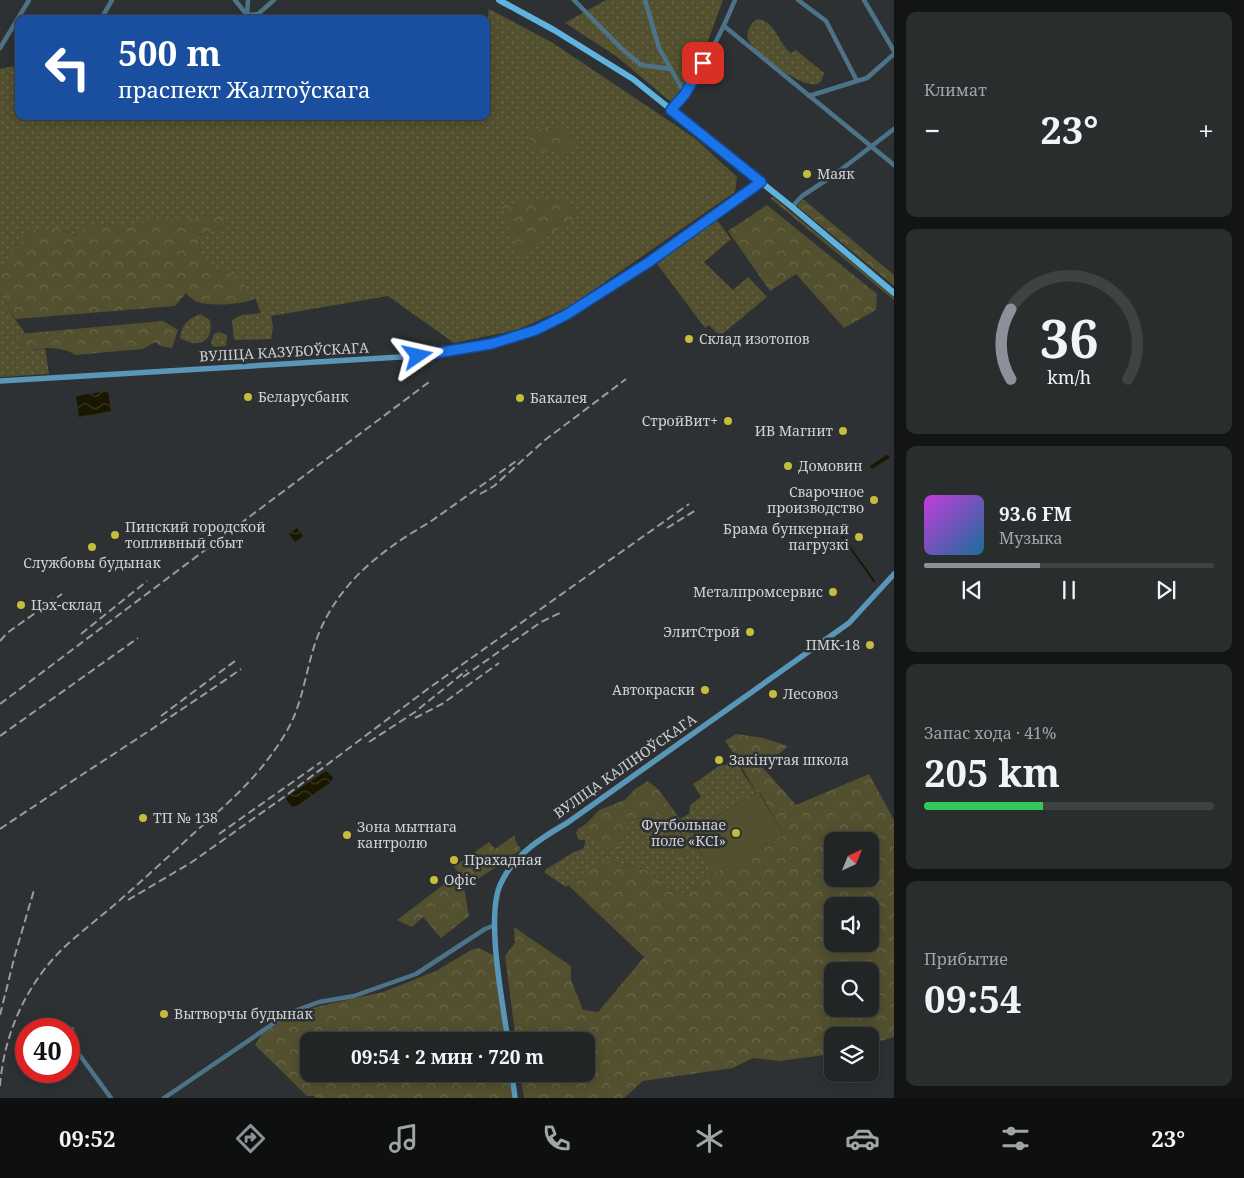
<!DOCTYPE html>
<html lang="ru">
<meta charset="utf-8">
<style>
body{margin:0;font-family:"Noto Serif",serif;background:#2a2d2e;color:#f1f3f6;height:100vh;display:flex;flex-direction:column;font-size:19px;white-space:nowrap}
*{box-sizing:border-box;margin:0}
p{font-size:16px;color:#a2a5a7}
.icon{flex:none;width:28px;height:28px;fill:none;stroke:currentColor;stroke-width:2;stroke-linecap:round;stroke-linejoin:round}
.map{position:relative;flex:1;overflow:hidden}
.panel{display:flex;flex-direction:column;gap:12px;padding:12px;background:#131415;width:350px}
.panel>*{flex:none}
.banner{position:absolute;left:15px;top:15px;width:475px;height:105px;border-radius:10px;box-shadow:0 2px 12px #0003,0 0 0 1px #3f4243;background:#1a4fa0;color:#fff;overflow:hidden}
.needle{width:32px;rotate:43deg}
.controls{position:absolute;left:824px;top:832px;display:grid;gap:10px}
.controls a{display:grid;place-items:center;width:55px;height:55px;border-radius:10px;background:#222526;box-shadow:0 2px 12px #0003,0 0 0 1px #3f4243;font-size:25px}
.speed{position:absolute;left:15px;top:1018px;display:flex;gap:10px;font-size:25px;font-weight:700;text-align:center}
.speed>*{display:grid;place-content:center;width:65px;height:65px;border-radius:50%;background:#222526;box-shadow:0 2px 12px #0003,0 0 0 1px #3f4243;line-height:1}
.speed .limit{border:8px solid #d22;background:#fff;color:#111}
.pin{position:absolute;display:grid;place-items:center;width:42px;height:42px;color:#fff;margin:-21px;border-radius:10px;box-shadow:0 2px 8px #0006}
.me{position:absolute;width:55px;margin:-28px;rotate:79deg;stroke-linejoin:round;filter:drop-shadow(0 0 4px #0008)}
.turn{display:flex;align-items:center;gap:18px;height:105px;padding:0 20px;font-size:22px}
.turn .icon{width:65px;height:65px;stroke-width:2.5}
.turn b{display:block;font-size:35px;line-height:42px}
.big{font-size:38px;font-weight:700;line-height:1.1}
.panel .widget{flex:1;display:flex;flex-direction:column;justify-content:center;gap:8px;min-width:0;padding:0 18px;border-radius:10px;background:#2a2d2e}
.panel .dial{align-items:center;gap:0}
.dial svg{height:130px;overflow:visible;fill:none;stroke:#3f4243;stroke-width:7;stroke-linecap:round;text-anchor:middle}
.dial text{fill:#f1f3f6;stroke:none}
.song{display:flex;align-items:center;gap:15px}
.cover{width:60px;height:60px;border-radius:8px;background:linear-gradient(135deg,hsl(290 70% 55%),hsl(200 70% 35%))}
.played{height:5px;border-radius:2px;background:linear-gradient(90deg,#8c9099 40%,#3f4243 40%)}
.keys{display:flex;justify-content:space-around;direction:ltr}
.heat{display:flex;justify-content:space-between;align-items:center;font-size:28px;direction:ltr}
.charge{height:8px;border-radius:4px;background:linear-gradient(90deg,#34c759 41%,#3f4243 0)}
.trip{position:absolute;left:300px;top:1032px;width:295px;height:50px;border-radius:10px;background:#222526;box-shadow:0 2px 12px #0003,0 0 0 1px #3f4243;font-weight:700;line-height:50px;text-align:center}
.dock{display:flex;height:80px;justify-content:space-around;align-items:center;background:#0e0f0f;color:#a2a5a7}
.dock .icon{width:35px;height:35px}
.dock .current{color:#8c9099}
.dock b{font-size:22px;color:#f1f3f6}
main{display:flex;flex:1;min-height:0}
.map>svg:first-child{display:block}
.grass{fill:url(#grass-dots)}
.forest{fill:url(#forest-crowns);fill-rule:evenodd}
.pitch{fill:#52502e}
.water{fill:url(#water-waves)}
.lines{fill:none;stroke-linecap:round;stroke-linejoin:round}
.stream{stroke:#191700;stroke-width:2}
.street{stroke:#4d7388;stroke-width:4.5}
.secondary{stroke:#5997b9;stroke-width:5.5}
.primary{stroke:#61b3df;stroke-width:6}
.rail{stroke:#999b9c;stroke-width:2;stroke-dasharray:8 4;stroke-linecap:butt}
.route-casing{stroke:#114b97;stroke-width:12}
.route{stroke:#1a73e8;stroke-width:9}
.poi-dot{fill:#c5bc3d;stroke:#2e3133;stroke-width:2}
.labels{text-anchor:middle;stroke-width:5;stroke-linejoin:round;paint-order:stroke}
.poi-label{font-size:14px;fill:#d0d2d3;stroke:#2e3133;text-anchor:start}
.street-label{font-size:14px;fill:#d0d2d3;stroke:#2e3133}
</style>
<main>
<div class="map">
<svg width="894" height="1098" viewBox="0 0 894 1098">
<defs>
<pattern id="grass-dots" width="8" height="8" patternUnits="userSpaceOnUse" patternTransform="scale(1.25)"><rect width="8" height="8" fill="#52502e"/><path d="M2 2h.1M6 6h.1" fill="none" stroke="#6a684b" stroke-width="1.8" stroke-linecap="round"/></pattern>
<pattern id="forest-crowns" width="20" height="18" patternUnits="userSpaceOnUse" patternTransform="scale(1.25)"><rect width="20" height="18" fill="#52502e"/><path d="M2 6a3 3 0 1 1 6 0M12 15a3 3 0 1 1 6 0" fill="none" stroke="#6a684b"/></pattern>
<pattern id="water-waves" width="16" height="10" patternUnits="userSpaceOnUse" patternTransform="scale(1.25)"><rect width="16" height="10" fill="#191700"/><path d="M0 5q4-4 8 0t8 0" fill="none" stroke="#393824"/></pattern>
</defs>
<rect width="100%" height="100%" fill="#2e3133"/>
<!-- grass -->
<path class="grass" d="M606,0H723L702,57L672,103L616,56L565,23Z
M489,9L553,43L696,139L737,177L735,192L569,307L517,330L454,343L388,296L271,316L273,327L271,339L234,340L232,320L242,315L261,313L255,298L229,273L211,270L203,261L197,236L224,227L77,235L57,229L28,233L1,268L0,272V69L19,65V116H486V33Z
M757,19C776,21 777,42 791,53L796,50L824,73C823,77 822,81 819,83C806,92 752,52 748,39C746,31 751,23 757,19Z
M717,220L731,239L704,262L733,290L748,277L767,297L720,336L709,325L705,328L657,264Z
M0,291L8,309L25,333L19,334L33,350L45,348L49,374L0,377Z
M200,314L210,320C214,342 198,349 180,338C182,324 188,319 200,314Z
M219,332L227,335L226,346L213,347L211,342L214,334Z
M736,757L740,762L742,772L757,793L688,831L712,874L688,894L670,891L650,871L603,859L566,887L545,873V870L574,852L583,849L585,844V840H579L576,833L578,829L587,823L586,827L625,826L629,822L655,813L666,825L668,834L684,836L659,790L680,819L689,814L690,805L701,797L693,784L722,764L724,766Z"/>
<!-- forest -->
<path class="forest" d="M559,127L571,137L573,144L562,154L531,148L530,133L544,128Z
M773,197L894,297V300L770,198Z
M558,198L579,215L518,256L502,205Z
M803,199L894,275V286L797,206Z
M767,205L877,294L876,310L844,328L796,274L770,291L728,231Z
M223,216L224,227L197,236L203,261L211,270L229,273L240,279L255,298C247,305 206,307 195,301C192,299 189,296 186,293L175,306L16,319L8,309L0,291V268L28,233L40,228L57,229L76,235L86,227Z
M163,321L178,330L172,348L161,346L155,342L143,349L75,355C69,349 54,348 45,348C38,348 32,352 26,348C21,346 20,339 19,334Z
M736,734L763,738L788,746L763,768L796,805L869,774L894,820V1037L870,1044V1036H832V1054L779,1061L753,1058L733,1068L643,1081L624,1098H524L520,1074H586V1041H516L505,956L515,943L514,927L571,966V980L583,1010L598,1012L645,956H643L568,885L603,859L650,871L670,891L688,894L712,874L783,835L760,792L757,793C746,775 737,758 725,741ZM832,841H870V879H832ZM832,906H870V944H832ZM832,971H870V1009H832Z
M648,781L659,790L684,836L686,854L680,862L671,847L666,825L655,813C627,822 627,819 620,848L612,850L599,845L588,835L586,827L587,823L599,810L625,800L635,789Z
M515,835V840L521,850L469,885L454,867L489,842L495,849Z
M455,876L464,888L469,916L441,938L423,917L412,927L397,920Z
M478,948L493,955L496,963L505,1041H309V1074H509L512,1098H316L314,1096H307L255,1045L262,1034L291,1015L320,1006L383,992L436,971L471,950Z"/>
<!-- pitch -->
<path class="pitch" d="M759,792L783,835L712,874L688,831Z"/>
<!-- water -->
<path class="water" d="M108,391L111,411L79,417L76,396Z
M888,454L891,457L872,469L870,466Z
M297,528L303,536L295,542L289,534Z
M326,771L333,777L331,782L298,805L292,807L286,799L288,796Z"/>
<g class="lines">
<!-- stream -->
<path class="stream" d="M834,536L839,532L874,581"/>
<!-- street -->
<path class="street" d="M235,0L247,15
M574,0L621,48L641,65L671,69
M645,0L659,48L685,94
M798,0L826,21L857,81L867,78L894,54
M864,0L894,51
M247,15L258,14L274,0
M247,15L248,0
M101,19L112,0
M724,26L894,165
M0,48L29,0
M809,96L857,81
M671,110C698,78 719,39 735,0
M792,207L802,196L834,175L894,129
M72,1029L76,1050L111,1098
M164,1098L289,1013L319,1002L354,996L416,974L485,929L495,925"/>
<!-- secondary -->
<path class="secondary" d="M0,381L417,356L491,344L536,331L566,315L649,263L761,182
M508,1041C503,1004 485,915 501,883C514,855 541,838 567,823L849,623L894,574
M512,1074L515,1098"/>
<!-- primary -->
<path class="primary" d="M499,0L554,30L633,79L792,207L894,293"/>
<!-- rail -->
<path class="rail" d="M480,494L494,486L545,440L626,379
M667,528L696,510
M81,634L147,581
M0,641L7,633L62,594
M463,677L541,622L560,613
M0,704L429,382
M161,716L235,661
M415,718L442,704L499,663
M0,736L138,638
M369,742L415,712L467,670
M0,829C80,775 162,724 241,669
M219,834L321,762
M128,900L192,862L284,797L429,688L689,504
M0,1015L15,955L34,890
M0,1086C4,1031 29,978 71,941C87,927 104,914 120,900C145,878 169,856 193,834C218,812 244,790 265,763C275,750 285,736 292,721C304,695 307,665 317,638C338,583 380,551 430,522L519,459"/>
</g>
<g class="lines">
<defs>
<path id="route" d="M418,356L491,344L536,330L566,315L649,262L761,182L671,110L685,94L703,63"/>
</defs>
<!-- route casing -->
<use href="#route" class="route-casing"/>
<!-- route -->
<use href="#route" class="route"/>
</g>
<!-- markers -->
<g class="poi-dot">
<circle cx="807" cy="174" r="5"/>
<circle cx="689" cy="339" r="5"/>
<circle cx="248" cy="397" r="5"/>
<circle cx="520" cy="398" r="5"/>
<circle cx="728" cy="421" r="5"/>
<circle cx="843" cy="431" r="5"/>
<circle cx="788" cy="466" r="5"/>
<circle cx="874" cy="500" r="5"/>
<circle cx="115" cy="535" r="5"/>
<circle cx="859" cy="537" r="5"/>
<circle cx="92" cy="547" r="5"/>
<circle cx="833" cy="592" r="5"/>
<circle cx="21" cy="605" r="5"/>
<circle cx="750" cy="632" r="5"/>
<circle cx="870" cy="645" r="5"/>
<circle cx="705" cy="690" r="5"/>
<circle cx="773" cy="694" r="5"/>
<circle cx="719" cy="760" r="5"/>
<circle cx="143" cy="818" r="5"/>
<circle cx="736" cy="833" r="5"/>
<circle cx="347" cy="835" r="5"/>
<circle cx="454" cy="860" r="5"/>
<circle cx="434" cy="880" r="5"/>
<circle cx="164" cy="1014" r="5"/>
</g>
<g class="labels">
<!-- poi labels -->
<g class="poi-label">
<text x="817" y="179">Маяк</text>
<text x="699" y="344">Склад изотопов</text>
<text x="258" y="402">Беларусбанк</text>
<text x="530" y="403">Бакалея</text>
<text x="718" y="426" text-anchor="end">СтройВит+</text>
<text x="833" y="436" text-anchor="end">ИВ Магнит</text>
<text x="798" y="471">Домовин</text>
<text x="864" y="497" text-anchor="end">Сварочное<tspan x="864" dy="16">производство</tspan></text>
<text x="125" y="532">Пинский городской<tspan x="125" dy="16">топливный сбыт</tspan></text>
<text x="849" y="534" text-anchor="end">Брама бункернай<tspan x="849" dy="16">пагрузкі</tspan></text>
<text x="92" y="568" text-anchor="middle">Службовы будынак</text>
<text x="823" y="597" text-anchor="end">Металпромсервис</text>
<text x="31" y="610">Цэх-склад</text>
<text x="740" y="637" text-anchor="end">ЭлитСтрой</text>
<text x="860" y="650" text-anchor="end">ПМК-18</text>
<text x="695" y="695" text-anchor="end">Автокраски</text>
<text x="783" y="699">Лесовоз</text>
<text x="729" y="765">Закінутая школа</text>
<text x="153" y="823">ТП № 138</text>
<text x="726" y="830" text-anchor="end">Футбольнае<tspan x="726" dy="16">поле «КСІ»</tspan></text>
<text x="357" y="832">Зона мытнага<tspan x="357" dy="16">кантролю</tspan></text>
<text x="464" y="865">Прахадная</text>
<text x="444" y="885">Офіс</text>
<text x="174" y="1019">Вытворчы будынак</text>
</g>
<!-- street labels -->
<g class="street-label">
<text transform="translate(284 352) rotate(-3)" y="5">ВУЛІЦА КАЗУБОЎСКАГА</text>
<text transform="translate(625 766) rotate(-35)" y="5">ВУЛІЦА КАЛІНОЎСКАГА</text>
</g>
</g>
</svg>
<div class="controls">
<a><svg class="needle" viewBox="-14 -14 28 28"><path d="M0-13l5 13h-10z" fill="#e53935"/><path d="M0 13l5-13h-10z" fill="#a2a5a7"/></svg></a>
<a><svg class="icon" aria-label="sound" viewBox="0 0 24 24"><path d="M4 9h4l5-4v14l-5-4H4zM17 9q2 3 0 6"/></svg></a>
<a><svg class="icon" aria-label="search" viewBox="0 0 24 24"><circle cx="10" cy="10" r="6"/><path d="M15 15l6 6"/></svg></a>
<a><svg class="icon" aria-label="layers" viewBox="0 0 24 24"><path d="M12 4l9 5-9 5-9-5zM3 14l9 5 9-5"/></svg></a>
</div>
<div class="speed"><div class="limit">40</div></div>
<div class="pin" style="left:703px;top:63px;background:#d93025"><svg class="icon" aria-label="arrive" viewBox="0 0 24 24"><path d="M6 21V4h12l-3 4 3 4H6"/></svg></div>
<svg class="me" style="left:418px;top:356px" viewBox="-20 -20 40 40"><path d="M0-17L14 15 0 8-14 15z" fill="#1a73e8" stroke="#fff" stroke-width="4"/></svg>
<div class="trip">09:54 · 2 мин · 720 m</div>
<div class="banner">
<div class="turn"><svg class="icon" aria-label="left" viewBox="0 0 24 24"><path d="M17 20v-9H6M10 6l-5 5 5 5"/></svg><div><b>500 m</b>праспект Жалтоўскага</div></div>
</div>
</div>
<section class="panel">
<div class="widget"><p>Климат</p>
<div class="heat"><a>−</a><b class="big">23°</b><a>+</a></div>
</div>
<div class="widget dial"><svg viewBox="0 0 100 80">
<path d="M14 69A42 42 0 1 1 86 69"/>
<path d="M14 69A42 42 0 0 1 14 26" stroke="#8c9099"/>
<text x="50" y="56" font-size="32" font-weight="700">36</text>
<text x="50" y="72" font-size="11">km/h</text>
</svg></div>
<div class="widget">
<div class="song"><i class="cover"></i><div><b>93.6 FM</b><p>Музыка</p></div></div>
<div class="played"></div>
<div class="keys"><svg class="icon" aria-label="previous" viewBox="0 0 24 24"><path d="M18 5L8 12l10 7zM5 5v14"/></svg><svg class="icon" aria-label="pause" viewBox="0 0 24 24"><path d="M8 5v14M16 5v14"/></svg><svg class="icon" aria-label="next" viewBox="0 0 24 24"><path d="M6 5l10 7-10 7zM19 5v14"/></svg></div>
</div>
<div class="widget"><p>Запас хода · 41%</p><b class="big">205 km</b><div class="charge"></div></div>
<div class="widget"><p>Прибытие</p><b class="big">09:54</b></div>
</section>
</main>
<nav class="dock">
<b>09:52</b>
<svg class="icon current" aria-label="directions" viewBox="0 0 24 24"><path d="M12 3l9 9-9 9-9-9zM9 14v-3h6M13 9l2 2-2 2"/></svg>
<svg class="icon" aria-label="music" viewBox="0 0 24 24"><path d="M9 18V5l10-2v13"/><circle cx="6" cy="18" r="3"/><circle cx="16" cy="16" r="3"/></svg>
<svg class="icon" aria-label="phone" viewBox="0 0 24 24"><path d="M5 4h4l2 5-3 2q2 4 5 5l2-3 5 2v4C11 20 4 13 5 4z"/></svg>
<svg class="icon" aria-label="climate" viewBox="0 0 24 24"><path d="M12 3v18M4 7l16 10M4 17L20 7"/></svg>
<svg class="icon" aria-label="car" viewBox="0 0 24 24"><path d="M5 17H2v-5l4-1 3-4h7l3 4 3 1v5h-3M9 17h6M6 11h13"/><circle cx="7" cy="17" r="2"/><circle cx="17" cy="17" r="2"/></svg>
<svg class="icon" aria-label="filters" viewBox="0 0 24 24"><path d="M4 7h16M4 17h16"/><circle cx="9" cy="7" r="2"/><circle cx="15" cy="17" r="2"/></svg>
<b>23°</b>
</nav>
